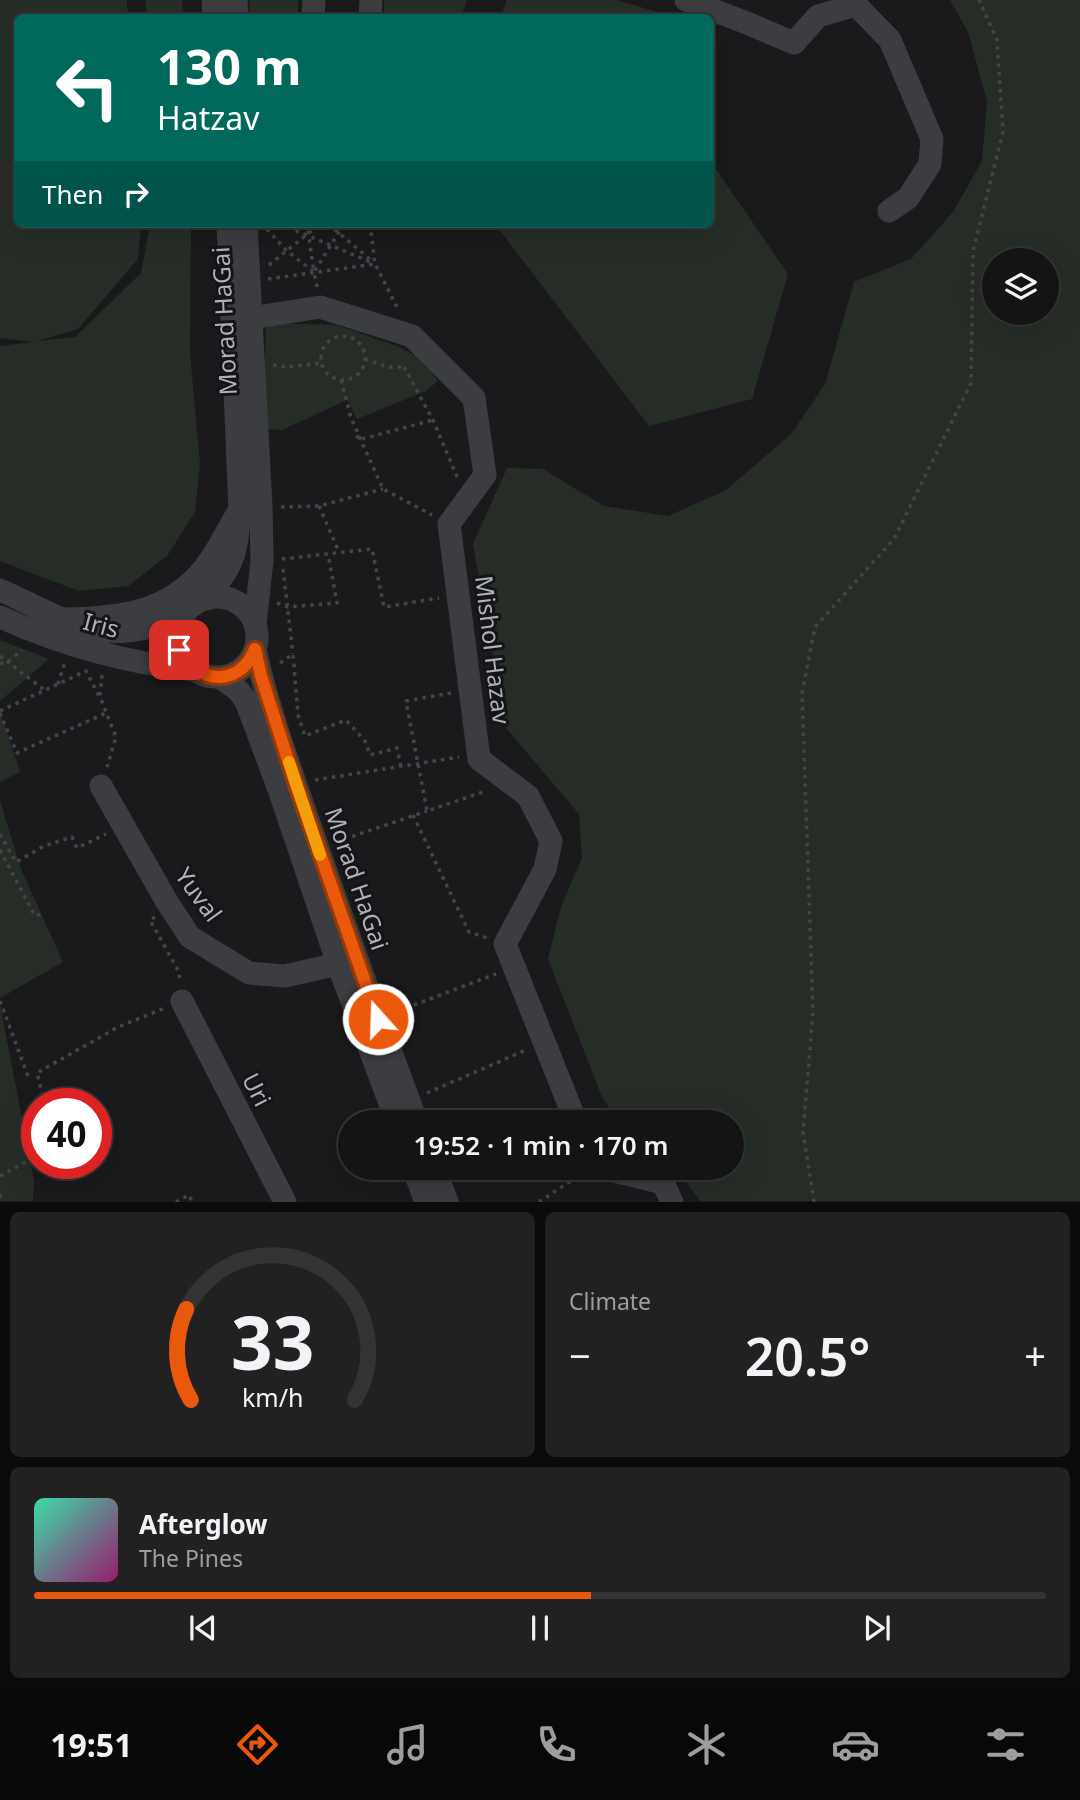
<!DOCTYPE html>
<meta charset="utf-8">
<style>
body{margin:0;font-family:"Noto Sans",sans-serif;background:#212122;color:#f1f3f6;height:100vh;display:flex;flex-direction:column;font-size:26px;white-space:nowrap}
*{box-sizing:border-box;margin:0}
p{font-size:23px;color:#9d9ea0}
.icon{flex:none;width:38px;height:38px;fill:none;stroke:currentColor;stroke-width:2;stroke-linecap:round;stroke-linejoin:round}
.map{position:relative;height:1202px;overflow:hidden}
.details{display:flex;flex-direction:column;gap:10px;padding:10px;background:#0b0b0c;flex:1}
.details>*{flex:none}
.guide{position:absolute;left:14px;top:14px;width:700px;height:214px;border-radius:10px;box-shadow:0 7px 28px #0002,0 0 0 2px #333334;background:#00695c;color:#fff;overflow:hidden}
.controls{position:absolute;left:982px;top:248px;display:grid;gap:14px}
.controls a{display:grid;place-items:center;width:77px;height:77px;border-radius:50%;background:#141415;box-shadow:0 7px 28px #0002,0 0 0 2px #333334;font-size:35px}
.speed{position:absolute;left:21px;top:1088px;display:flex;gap:14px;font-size:35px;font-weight:700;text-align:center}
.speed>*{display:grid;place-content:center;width:91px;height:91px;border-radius:50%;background:#141415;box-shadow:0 7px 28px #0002,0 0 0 2px #333334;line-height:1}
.speed .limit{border:10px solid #d22;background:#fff;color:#111}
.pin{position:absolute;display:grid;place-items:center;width:60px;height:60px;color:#fff;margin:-30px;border-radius:14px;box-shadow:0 4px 10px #0006}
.me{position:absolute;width:77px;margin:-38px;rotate:340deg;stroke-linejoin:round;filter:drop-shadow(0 0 5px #0008)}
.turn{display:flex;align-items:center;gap:24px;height:147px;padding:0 28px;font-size:32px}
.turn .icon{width:91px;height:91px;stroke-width:2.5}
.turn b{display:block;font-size:49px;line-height:60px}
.then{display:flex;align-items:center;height:66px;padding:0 28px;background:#0003;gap:14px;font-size:26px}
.big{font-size:52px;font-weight:600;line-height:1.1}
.details .widget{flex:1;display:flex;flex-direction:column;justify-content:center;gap:10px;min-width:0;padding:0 24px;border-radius:10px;background:#212122}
.details .dial{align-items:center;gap:0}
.dial svg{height:182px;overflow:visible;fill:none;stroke:#333334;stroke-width:7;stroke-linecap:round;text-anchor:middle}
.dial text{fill:#f1f3f6;stroke:none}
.song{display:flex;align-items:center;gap:21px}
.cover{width:84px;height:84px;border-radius:10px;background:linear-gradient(135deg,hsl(160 70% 55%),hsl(320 70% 35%))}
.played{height:7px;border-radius:4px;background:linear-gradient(90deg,#ea580c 55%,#333334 55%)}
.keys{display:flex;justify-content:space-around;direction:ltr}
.heat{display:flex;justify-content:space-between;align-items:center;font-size:38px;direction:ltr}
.details .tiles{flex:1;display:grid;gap:10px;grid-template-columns:1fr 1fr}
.widget:last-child{grid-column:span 2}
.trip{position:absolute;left:338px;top:1110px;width:406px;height:70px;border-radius:35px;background:#141415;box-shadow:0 7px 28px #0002,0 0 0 2px #333334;font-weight:600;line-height:70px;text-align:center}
.tabs{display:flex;height:112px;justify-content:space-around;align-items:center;background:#080808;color:#9d9ea0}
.tabs .icon{width:49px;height:49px}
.tabs .current{color:#ea580c}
.tabs b{font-size:32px;color:#f1f3f6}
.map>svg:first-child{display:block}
.green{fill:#262d27;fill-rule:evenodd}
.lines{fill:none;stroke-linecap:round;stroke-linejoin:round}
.path{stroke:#424447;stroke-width:3.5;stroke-dasharray:3.5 5;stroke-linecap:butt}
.minor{stroke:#3b3d40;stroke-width:23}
.path-bridge{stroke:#424447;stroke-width:3.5;stroke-dasharray:3.5 5;stroke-linecap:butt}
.route-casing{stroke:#983908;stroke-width:18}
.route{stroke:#ea580c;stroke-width:12}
.slow{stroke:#f59e0b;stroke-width:12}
.labels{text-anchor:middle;stroke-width:6;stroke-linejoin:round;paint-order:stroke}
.street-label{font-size:24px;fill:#aeb3ba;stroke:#151517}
</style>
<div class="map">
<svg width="1080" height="1202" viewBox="0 0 1080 1202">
<rect width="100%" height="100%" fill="#1a1a1c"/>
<!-- green -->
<path class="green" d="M0,0H127L128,17L18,18V224H141L138,259L78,329L38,341L75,337L141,273L150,224H191L190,353L200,464L195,512L167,556L128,586L79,591L0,561V346L33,342L0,338Z
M145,0H182L184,17H147Z
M249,0H298V17H250Z
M384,0H467L461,17L383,18Z
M507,0H617L674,17H500Z
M950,0H1080V1201H700L679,1172L671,1167H732V1122H619L602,1097L548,959L561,907L582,858L579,814L506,728L473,544L507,468L543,469L604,506L668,516L726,490L792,433L825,384L854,282L911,259L953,212L982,161L987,101L968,32ZM994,261H1046V313H994Z
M711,162L788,274L752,399L649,426L495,224H710Z
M266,323L336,325L399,347L421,359L438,381L426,391L357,419L347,400L282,430L263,429Z
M0,640L49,659L0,701Z
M0,711L20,772L0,782Z
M0,801L21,869L63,962L0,998Z
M0,1004L34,1181L33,1201H0Z"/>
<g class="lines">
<!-- path -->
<path class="path" d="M280,224L373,263
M328,224L371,260
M370,224L375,264L399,311
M267,229L286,250L314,272L307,224
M269,265L320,224
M268,279L375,264
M317,287L314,272L344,224
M321 358a22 22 0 1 1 44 0a22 22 0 1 1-44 0Z
M365,359L388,367H403
M273,365L287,367L321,363
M404,367L433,420L458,479
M341,380L351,418L383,489L432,515
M362,439L433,420
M319,506L339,552
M281,507L319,506L383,489
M282,559L372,549L384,607L439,598
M283,569L293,654
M277,603L288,607L337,603L328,554
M0,656L43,689
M280,663L293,654L298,715L305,736L346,720L365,741L370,755L397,748L401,767
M0,664L9,661L22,650
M102,675L100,697L116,737L107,767
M58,684L65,662
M451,693L406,701L427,811L486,791
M0,711L86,671L99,696
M0,713L17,753L106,713
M315,780L459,757
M413,815L469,932L487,938
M0,834L16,862L44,846L72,837L77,848L106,834
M336,842L427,811
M0,850L35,916L45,912
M155,917L150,920L179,972L180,983
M0,1001L28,1076
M398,1011L496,974
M427,1093L526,1050
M45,1104L37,1073L118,1027L165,1008
M457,1172L468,1167
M0,1176L37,1156
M0,1194L1,1202
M176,1202L189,1195L192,1202
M539,1202L581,1174
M814,1202L803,1132L813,1012L802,693L815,627L894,539L971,383L973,251L1003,132L997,40L979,0"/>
<!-- minor -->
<path class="minor" d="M213,0L214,18
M236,0L237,18
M686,0L747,23L794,43L818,16L856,5L890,40L932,139L930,164L908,198L889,211
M313,18L314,0
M370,18L371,0
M246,224L261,507L262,561L255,624
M251,318L320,307L412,336L474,398L485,475L449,524L479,759L528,796L551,841L545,869L505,944L576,1122
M0,590C24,600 71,627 94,630C126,635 155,628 184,616
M177 637a40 40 0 1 1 80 0a40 40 0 1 1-80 0Z
M206,599C235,563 236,555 240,510L228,224
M0,617C62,645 125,663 194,670
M65,619C120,618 170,613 206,566C218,550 227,531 237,514
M255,649C269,713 293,775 314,837C347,932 381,1027 417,1122
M219,677L238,690L246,701L280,792L338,964L397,1122
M101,786L167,902L190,937L249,973L285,976L338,964
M182,1001L285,1202
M413,1167L426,1202
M434,1167L447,1202
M598,1167L663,1183L672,1202"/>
<!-- path-bridge -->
<path class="path-bridge" d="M356,436L362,439"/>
</g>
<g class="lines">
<defs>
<path id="route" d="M179,650C197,684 240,688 255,649L261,676L296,785L378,1019"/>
</defs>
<!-- route casing -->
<use href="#route" class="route-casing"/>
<!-- route -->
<use href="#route" class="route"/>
<!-- slow -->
<path class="slow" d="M289,762L320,855"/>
</g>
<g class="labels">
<!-- street labels -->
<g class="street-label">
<text transform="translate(225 321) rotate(-93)" y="8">Morad HaGai</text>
<text transform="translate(101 626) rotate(15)" y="8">Iris</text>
<text transform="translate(492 650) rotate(83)" y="8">Mishol Hazav</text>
<text transform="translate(356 879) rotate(71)" y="8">Morad HaGai</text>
<text transform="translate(198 895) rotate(54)" y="8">Yuval</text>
<text transform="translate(256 1090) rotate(63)" y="8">Uri</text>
</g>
</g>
</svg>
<div class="controls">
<a><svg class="icon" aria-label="layers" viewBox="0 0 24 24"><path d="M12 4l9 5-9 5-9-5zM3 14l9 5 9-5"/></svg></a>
</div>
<div class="speed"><div class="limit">40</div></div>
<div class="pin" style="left:179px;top:650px;background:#d93025"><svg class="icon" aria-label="arrive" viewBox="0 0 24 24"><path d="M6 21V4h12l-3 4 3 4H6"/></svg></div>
<svg class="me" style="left:378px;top:1019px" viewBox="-20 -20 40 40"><circle r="17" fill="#ea580c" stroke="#fff" stroke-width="3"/><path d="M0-11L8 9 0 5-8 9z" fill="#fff"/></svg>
<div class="trip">19:52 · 1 min · 170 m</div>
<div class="guide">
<div class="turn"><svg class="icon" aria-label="left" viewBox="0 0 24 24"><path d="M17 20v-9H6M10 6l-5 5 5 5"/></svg><div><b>130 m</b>Hatzav</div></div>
<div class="then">Then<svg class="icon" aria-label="right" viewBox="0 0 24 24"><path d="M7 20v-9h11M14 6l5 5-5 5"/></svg></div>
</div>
</div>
<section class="details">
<div class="tiles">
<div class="widget dial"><svg viewBox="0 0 100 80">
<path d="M14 69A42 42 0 1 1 86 69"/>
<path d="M14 69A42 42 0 0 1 12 29" stroke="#ea580c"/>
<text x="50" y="56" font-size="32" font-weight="700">33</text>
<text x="50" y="72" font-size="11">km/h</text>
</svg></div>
<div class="widget"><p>Climate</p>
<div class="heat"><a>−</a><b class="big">20.5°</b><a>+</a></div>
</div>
<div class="widget">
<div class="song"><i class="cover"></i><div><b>Afterglow</b><p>The Pines</p></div></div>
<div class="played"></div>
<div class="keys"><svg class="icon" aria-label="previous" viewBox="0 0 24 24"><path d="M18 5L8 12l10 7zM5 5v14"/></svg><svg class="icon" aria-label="pause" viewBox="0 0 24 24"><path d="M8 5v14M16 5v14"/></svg><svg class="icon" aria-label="next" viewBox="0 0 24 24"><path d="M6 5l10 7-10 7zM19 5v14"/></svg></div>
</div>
</div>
</section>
<nav class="tabs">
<b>19:51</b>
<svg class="icon current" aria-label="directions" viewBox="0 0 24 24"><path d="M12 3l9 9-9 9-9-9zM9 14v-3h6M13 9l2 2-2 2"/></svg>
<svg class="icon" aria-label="music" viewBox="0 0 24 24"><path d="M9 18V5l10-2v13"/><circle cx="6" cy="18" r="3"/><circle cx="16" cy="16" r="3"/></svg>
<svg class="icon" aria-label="phone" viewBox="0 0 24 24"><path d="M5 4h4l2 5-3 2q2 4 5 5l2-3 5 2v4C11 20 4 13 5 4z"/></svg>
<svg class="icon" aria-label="climate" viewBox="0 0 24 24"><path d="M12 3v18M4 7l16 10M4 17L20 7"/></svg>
<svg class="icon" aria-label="car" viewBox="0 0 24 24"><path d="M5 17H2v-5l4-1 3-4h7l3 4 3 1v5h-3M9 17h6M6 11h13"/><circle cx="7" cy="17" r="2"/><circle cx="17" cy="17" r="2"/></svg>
<svg class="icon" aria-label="filters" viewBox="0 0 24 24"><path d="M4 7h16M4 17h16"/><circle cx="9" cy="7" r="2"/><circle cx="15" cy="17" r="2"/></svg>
</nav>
